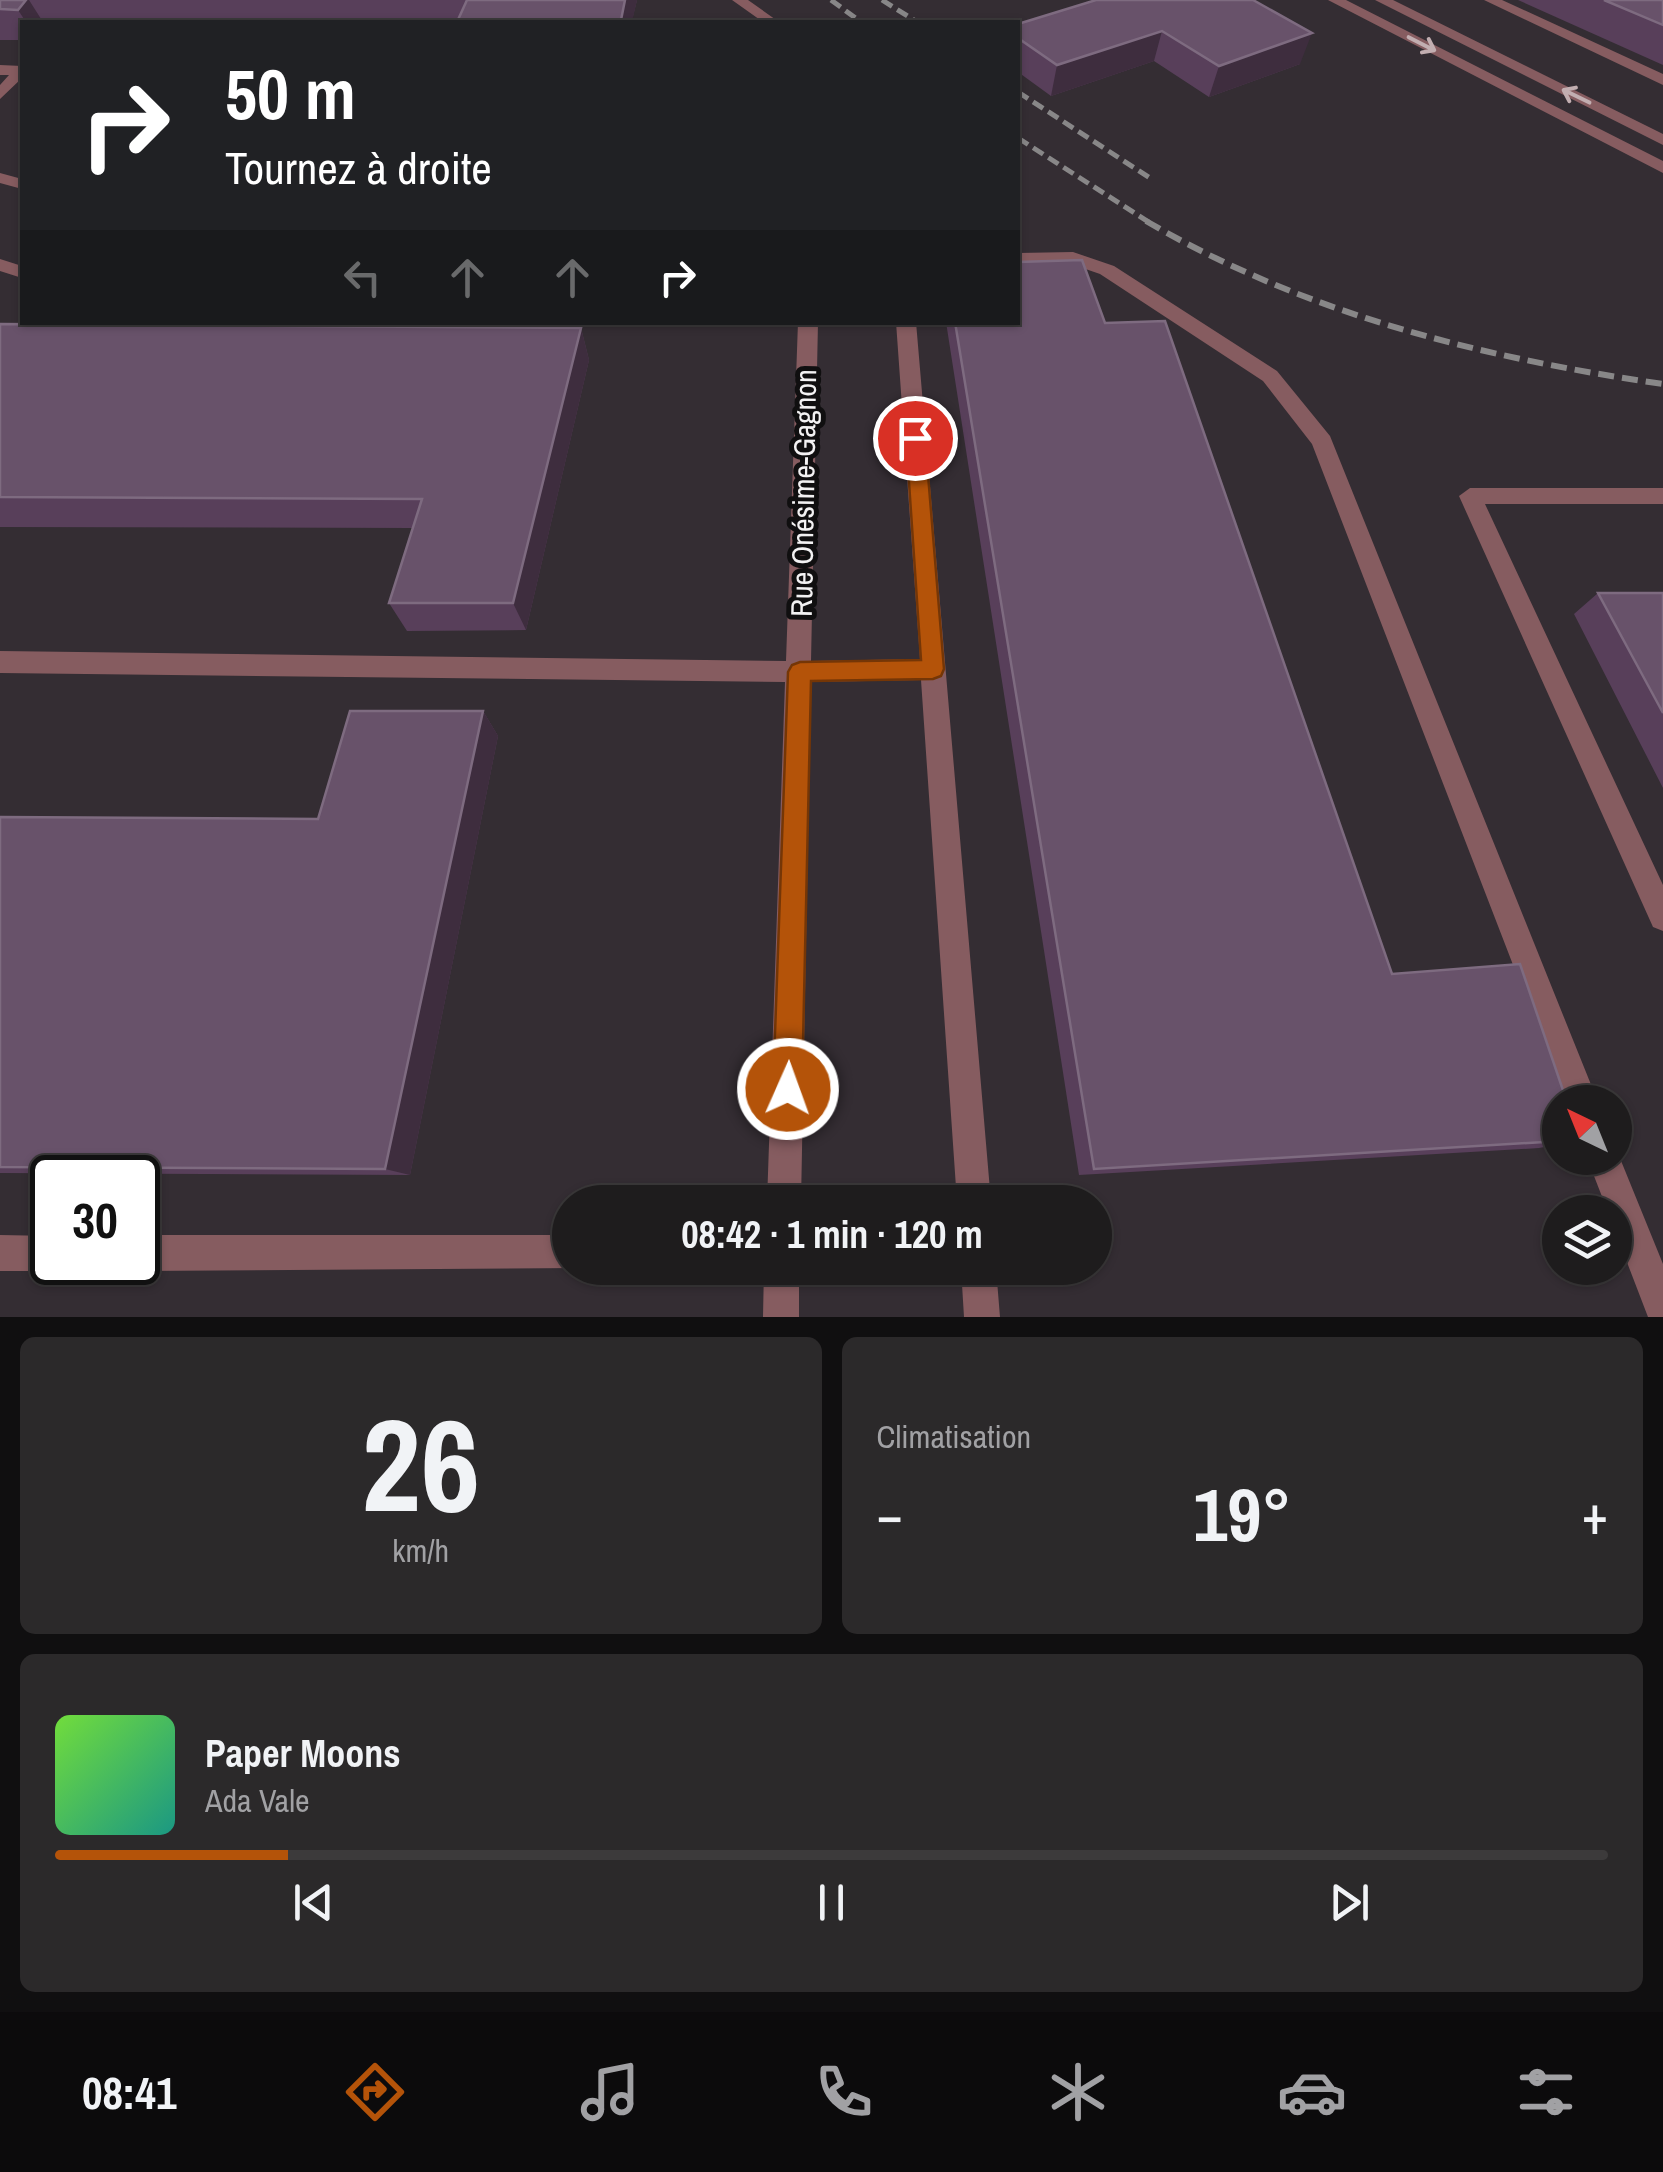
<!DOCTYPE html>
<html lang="fr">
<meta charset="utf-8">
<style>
body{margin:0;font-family:"Archivo Narrow",sans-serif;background:#2b292a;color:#f1f3f6;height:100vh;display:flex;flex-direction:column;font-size:38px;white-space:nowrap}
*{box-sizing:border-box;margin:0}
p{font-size:32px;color:#a1a1a4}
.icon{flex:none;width:55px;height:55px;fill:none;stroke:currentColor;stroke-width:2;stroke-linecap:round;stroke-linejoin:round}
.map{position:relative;height:1317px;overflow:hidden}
.sheet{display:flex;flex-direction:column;gap:20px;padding:20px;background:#100f10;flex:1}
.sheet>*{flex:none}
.guide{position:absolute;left:20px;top:20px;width:1000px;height:305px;border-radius:0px;box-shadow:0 2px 8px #0004,0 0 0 2px #3c3a3b;background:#202124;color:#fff;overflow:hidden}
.needle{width:65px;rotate:317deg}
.tools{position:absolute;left:1542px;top:1085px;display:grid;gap:20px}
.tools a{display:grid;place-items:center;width:90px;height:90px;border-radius:50%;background:#1e1c1d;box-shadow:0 2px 8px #0004,0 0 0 2px #3c3a3b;font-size:50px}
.speed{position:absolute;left:30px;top:1155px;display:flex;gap:20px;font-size:50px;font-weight:700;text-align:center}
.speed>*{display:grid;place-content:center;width:130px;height:130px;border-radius:50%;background:#1e1c1d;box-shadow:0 2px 8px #0004,0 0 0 2px #3c3a3b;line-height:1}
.speed .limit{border:5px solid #111;border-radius:15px;background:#fff;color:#111}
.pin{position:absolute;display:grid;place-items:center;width:85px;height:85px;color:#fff;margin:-42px;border:5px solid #fff;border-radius:50%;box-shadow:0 2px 10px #0007}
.me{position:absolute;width:110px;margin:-55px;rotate:2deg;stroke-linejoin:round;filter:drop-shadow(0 0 8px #0008)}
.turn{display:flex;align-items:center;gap:35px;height:210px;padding:0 40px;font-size:45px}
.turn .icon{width:130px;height:130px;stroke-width:2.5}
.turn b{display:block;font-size:70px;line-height:85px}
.lanes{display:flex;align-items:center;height:95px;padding:0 40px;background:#0003;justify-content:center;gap:50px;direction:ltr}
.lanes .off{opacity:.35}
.big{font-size:75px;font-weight:800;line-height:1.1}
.sheet .widget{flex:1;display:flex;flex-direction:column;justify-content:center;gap:15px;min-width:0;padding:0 35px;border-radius:15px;background:#2b292a}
.sheet .dial{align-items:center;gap:0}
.dial b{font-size:130px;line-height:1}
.song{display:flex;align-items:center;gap:30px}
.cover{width:120px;height:120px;border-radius:15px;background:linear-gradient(135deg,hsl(100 70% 55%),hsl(170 70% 35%))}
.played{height:10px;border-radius:5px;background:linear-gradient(90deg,#b45309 15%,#3c3a3b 15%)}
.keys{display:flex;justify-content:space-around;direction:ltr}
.heat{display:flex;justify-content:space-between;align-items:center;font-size:55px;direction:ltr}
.sheet .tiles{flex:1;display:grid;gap:20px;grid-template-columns:1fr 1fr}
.widget:last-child{grid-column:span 2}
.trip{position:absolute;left:552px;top:1185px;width:560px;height:100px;border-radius:50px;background:#1e1c1d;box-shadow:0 2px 8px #0004,0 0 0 2px #3c3a3b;font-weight:800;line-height:100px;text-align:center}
.tabs{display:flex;height:160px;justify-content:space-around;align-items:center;background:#0c0b0c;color:#a1a1a4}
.tabs .icon{width:70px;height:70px}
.tabs .active{color:#b45309}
.tabs b{font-size:45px;color:#f1f3f6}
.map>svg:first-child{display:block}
.built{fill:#342d33;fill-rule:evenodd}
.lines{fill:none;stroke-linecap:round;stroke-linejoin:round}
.minor{fill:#865c60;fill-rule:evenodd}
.rail-far1{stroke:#888788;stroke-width:5;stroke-dasharray:12 6;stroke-linecap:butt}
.rail{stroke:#888788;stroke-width:6;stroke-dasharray:16 8;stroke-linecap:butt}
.wall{fill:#583f5a}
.shaded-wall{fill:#3e2d3e}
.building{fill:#68526a;stroke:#7e6b80;stroke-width:2.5}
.oneway{stroke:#c2aeb1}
.route{fill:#b45309;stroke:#753606;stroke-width:2.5}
.labels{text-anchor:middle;stroke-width:10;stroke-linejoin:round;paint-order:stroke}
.street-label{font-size:30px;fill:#f3f2f3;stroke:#100f10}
</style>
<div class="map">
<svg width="1663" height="1317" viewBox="0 0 1663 1317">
<rect width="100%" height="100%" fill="#282627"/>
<!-- built -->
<path class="built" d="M0,0H1663V1317H0ZM22,22H1018V322H22ZM1560,1102H1615V1158H1560ZM52,1178H138V1262H52ZM570,1202H1095V1268H570ZM1560,1212H1615V1268H1560Z"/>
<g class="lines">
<!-- minor -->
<path class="minor" d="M732,0H748L779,22H763Z
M1328,0H1346L1663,161V173Z
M1375,0H1393L1663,134V145Z
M1484,0H1502L1663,74V85Z
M0,65L22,66V78L0,99V85L9,75H0Z
M0,173L22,179V189L0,183Z
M1073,252L1114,266L1277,371L1330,436L1598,1102H1566L1312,444L1263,381L1100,274L1071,264H1018V253Z
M0,259L22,266V278L0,271Z
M798,322H818L811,661L920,659L896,322H916L991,1202H957L921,680L811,682L801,1202H767L785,682L0,673V651L786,661Z
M1470,488H1663V504H1485L1663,885V931L1653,927L1459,496Z
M1615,1146L1663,1264V1317H1648L1615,1231V1212H1608L1587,1158H1615Z
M0,1235L52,1236V1262H66L64,1265L52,1271H0Z
M138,1235H570V1268H577L138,1271L124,1262H138Z
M764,1268H799V1317H763Z
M961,1268H996L1000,1317H964Z"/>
<!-- rail-far1 -->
<path class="rail-far1" d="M831,0L861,22
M882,0L917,22
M1018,92L1153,180
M1018,138L1150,223"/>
<!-- rail -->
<path class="rail" d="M1146,221C1305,314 1483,358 1663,384"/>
</g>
<!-- wall -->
<path class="wall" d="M0,0H637L632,20H694V22H22V40H0Z
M1096,0L1300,64L1209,97L1154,61L1051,96L1018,72V24Z
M1518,0H1663V65Z
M946,322L1105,323L1392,974L1560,1102V1144L1539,1148L1079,1175Z
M0,324L581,328L589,360L526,630L407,631L389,603L413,528L0,527Z
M1598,593H1663V788L1574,614Z
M483,711L498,736L410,1175L0,1173V817L318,819Z"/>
<!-- shaded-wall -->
<path class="shaded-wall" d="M26,0H29L43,22H26L18,10Z
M625,0H637L632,22L621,20Z
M1162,31L1154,61L1051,96L1057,65Z
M1312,33L1300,64L1209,97L1219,66Z
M581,328L589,360L526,630L513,603Z
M483,711L498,736L410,1175L385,1169Z"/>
<!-- building -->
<path class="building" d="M0,0H26L18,10L0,9Z
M467,0H625L621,20H694L693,22H457Z
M1096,0H1253L1312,33L1219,66L1162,31L1057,65L1018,38V24Z
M1604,0H1663V25Z
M1082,260L1105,323L1165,321L1392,974L1520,964L1567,1102H1560V1141L1094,1169L955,322H1018V262Z
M0,324L581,328L513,603H389L422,499L0,497Z
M1598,593H1663V713Z
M350,711H483L385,1169L0,1167V817L318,819Z"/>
<!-- one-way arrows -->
<defs><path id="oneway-shaft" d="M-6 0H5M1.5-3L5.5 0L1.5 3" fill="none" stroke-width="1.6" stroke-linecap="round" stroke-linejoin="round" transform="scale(2.5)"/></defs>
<g class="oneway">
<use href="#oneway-shaft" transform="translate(1422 44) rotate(27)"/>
<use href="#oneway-shaft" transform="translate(1576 96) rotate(-154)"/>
</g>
<!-- route -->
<path class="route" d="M915,431L925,438L944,669L941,676L933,679L811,681L802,1089L798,1099L788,1103L777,1099L773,1089L788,672L792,665L800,662L921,660L906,438Z"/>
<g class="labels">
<!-- street labels -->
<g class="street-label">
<text transform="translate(804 493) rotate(-89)" y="10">Rue Onésime-Gagnon</text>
</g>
</g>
</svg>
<div class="tools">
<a><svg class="needle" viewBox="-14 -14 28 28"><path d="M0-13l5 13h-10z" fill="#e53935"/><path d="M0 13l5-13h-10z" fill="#a1a1a4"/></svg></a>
<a><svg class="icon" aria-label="layers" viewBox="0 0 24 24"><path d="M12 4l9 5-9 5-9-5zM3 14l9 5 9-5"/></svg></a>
</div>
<div class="speed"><div class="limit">30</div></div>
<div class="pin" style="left:915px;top:438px;background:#d93025"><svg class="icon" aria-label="arrive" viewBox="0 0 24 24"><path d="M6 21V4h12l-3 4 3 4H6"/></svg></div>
<svg class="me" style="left:788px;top:1089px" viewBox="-20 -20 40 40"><circle r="17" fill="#b45309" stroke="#fff" stroke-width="3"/><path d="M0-11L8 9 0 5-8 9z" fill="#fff"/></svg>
<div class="trip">08:42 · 1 min · 120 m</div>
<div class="guide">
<div class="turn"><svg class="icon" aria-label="right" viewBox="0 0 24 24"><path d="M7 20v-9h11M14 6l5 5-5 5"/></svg><div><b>50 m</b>Tournez à droite</div></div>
<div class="lanes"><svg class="icon off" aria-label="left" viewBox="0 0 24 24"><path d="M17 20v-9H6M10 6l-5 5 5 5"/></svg><svg class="icon off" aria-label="ahead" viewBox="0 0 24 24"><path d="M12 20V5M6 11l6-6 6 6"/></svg><svg class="icon off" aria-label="ahead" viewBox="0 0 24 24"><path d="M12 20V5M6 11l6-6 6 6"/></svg><svg class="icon" aria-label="right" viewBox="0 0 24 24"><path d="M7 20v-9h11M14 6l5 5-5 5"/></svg></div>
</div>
</div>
<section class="sheet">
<div class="tiles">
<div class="widget dial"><b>26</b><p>km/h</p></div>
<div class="widget"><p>Climatisation</p>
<div class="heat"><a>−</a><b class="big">19°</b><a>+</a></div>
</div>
<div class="widget">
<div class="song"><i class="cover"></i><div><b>Paper Moons</b><p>Ada Vale</p></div></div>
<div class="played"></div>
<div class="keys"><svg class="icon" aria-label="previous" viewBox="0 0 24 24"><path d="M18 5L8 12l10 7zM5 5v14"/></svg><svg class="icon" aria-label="pause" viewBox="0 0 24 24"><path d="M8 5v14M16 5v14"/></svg><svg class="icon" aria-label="next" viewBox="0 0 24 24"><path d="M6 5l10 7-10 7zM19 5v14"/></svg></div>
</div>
</div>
</section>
<nav class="tabs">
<b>08:41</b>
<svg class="icon active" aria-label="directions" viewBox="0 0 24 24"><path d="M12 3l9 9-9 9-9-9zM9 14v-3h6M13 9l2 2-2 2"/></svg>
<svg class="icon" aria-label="music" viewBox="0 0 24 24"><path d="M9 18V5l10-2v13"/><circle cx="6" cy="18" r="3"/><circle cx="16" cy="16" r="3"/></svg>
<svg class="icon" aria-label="phone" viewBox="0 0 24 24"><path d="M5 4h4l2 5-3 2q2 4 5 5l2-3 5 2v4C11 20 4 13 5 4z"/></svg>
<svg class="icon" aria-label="climate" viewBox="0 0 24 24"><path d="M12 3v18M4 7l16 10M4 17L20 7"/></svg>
<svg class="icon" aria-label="car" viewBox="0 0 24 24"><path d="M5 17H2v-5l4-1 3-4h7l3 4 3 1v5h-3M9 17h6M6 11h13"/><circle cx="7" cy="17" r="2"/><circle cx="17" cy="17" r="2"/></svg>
<svg class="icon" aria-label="filters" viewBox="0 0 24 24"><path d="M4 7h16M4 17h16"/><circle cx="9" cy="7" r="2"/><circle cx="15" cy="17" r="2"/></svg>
</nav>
